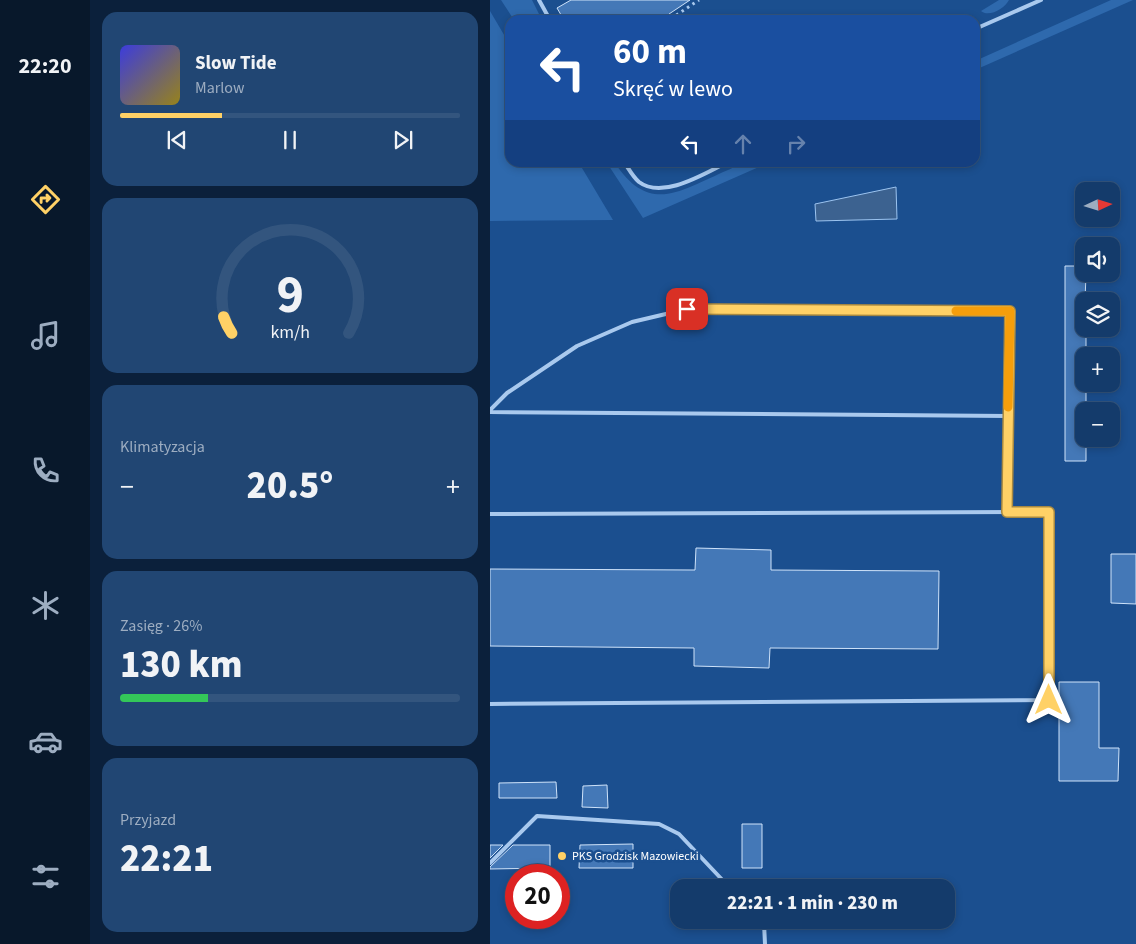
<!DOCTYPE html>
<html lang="pl">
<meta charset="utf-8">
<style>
body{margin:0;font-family:"Source Sans 3",sans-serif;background:#214673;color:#f1f3f6;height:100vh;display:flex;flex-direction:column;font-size:19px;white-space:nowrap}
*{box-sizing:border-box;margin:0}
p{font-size:16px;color:#9dadc1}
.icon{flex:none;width:28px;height:28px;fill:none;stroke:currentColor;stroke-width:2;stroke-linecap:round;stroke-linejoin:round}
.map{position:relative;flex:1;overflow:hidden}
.details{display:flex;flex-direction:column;gap:12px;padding:12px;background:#0b203b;width:400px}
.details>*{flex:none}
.top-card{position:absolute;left:15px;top:15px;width:475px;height:152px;border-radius:15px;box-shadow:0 2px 8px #0003,0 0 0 1px #33557e;background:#1a4fa0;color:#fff;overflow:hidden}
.needle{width:32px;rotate:86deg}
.fabs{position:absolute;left:585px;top:182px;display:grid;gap:10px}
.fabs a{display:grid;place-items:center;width:45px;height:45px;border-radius:10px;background:#143b6b;box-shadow:0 2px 8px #0003,0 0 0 1px #33557e;font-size:25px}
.speed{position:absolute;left:15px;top:864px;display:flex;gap:10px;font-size:25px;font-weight:700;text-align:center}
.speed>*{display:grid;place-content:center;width:65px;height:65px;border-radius:50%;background:#143b6b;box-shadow:0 2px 8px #0003,0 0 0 1px #33557e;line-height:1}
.speed .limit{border:8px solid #d22;background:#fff;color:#111}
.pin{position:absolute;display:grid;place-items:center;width:42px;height:42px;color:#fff;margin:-21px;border-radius:10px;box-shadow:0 2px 8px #0006}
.me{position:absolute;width:55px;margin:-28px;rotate:0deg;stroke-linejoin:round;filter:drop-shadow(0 0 4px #0008)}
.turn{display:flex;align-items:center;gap:18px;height:105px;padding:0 25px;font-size:22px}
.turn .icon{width:65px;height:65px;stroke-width:2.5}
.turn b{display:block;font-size:35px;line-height:42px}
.lanes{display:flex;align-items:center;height:48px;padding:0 25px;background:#0003;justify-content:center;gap:25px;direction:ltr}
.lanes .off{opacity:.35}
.big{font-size:38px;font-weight:800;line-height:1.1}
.details .card{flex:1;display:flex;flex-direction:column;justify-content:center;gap:8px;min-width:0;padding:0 18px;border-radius:15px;background:#214673}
.details .dial{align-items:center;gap:0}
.dial svg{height:130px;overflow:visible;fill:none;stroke:#33557e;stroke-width:7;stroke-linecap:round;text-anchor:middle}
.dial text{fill:#f1f3f6;stroke:none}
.song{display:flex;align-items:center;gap:15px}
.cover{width:60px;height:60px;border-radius:8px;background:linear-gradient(135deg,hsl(240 70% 55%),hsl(50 70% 35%))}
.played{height:5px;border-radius:2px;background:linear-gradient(90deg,#ffd166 30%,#33557e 30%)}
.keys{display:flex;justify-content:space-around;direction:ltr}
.heat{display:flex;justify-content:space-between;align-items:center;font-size:28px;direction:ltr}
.charge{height:8px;border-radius:4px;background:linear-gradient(90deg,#34c759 26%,#33557e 0)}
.trip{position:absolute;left:180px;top:879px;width:285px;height:50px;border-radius:15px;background:#143b6b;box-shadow:0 2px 8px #0003,0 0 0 1px #33557e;font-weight:800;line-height:50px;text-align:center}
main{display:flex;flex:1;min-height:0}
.tab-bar{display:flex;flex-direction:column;width:90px;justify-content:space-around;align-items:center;background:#08182b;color:#9dadc1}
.tab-bar .icon{width:35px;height:35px}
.tab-bar .current{color:#ffd166}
.tab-bar b{font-size:22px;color:#f1f3f6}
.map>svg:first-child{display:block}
.green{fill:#2e69ad}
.water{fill:#3c6290;stroke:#9cc4f0}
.building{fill:#4478b7;stroke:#cfe3fa}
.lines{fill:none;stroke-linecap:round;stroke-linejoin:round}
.path{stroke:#a9c9ee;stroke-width:3;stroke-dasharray:2.5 4;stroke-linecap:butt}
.service{stroke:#a9c9ee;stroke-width:4}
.route-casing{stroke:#a68842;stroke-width:12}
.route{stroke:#ffd166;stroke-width:9}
.slow{stroke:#f59e0b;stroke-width:9}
.poi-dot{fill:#ffd166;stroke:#1b4f8f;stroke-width:2}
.labels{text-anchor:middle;stroke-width:5;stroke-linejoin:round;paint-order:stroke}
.poi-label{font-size:12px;fill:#fff;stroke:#1b4f8f;text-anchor:start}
</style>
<main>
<nav class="tab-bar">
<b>22:20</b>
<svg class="icon current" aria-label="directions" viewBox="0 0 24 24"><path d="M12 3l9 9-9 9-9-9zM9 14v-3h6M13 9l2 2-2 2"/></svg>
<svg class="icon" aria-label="music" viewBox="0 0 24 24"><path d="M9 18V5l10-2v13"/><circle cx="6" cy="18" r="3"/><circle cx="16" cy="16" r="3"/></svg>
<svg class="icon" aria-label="phone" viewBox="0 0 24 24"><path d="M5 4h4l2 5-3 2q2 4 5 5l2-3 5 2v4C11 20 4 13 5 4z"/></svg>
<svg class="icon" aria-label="climate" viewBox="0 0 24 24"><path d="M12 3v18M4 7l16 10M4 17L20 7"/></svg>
<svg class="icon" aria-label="car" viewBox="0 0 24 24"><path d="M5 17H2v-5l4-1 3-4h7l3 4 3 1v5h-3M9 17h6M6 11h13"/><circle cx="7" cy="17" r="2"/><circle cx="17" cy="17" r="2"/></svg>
<svg class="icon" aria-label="filters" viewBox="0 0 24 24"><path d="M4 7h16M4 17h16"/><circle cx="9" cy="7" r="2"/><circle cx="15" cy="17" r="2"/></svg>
</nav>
<section class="details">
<div class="card">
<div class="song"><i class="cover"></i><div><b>Slow Tide</b><p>Marlow</p></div></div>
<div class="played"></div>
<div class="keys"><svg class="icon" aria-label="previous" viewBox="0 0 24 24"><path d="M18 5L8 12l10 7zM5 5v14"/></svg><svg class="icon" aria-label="pause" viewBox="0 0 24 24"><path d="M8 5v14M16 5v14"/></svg><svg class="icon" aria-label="next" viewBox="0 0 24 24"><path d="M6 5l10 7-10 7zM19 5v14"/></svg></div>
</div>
<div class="card dial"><svg viewBox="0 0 100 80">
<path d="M14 69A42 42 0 1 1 86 69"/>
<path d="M14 69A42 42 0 0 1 9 59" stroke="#ffd166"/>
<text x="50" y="56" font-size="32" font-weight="700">9</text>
<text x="50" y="72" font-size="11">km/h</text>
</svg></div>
<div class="card"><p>Klimatyzacja</p>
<div class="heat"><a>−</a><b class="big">20.5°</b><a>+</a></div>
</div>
<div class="card"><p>Zasięg · 26%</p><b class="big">130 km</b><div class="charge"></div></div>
<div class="card"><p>Przyjazd</p><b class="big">22:21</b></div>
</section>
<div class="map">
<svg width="646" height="944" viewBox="0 0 646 944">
<rect width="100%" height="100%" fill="#1b4f8f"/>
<!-- green -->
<path class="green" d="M11,0H42L52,20H24Z
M509,0H519C515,8 499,18 491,11Z
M621,0H643L485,70V61Z
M0,11L20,45V162L89,163L123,220L0,221Z
M117,163H125C160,216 191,190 238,170C243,168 249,164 255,163C262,161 271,162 278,163L153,218Z"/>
<!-- water -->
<path class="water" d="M406,187L407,219L326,221L325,204Z"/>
<!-- building -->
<path class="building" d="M81,0H200L179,14L183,20H74L67,8Z
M575,266H594V274H596L594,329H596V356H594V384H596V411H594V439H596V461H575Z
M206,548L281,550V570L449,571L448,649L280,648L279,668L204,666V648L0,646V569L205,570Z
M621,554H646V604L621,603Z
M569,682H609V748H629L628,781H569Z
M66,782L67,798H9V783Z
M117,785L118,808L92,807L93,786Z
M252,824H272V868H252Z
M143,844V868H89L90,845Z
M0,845H13L0,858Z
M23,845H60V868L0,869V867Z"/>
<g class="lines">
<!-- path -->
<path class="path" d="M188,20L185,16L209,0"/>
<!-- service -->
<path class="service" d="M49,0L60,20
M485,29L551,0
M134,162C139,169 143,177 149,182C173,200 215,173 238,162
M0,410L17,393L87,346L142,322L197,309L520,311L517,512
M0,412L518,416
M0,514L559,512V700L0,704
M0,863L47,816L169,824L189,834L240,888
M271,920L274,923L275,944"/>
</g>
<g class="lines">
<defs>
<path id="route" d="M197,309L520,311L517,512H559V700"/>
</defs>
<!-- route casing -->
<use href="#route" class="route-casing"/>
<!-- route -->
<use href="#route" class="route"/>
<!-- slow -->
<path class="slow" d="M466,311H520L518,407"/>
</g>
<!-- markers -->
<circle class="poi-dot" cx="72" cy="856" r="5"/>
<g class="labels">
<!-- poi labels -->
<g class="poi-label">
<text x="82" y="860">PKS Grodzisk Mazowiecki</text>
</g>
</g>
</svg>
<div class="fabs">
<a><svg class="needle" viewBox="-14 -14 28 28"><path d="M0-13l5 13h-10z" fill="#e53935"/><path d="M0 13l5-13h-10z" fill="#9dadc1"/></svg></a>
<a><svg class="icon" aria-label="sound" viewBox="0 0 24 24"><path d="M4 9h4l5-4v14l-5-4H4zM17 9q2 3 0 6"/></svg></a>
<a><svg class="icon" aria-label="layers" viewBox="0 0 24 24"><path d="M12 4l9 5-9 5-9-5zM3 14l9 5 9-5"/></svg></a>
<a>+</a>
<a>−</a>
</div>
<div class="speed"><div class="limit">20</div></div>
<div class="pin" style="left:197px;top:309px;background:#d93025"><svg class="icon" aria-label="arrive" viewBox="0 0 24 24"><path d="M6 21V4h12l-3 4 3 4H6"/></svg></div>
<svg class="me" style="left:559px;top:700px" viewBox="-20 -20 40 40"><path d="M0-17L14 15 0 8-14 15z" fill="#ffd166" stroke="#fff" stroke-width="4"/></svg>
<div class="trip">22:21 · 1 min · 230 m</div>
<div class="top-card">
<div class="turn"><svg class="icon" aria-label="left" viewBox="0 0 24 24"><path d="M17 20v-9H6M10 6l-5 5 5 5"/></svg><div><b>60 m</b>Skręć w lewo</div></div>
<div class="lanes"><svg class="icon" aria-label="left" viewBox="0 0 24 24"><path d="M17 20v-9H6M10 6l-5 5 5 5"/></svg><svg class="icon off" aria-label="ahead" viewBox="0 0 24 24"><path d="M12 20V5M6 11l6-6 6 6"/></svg><svg class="icon off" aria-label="right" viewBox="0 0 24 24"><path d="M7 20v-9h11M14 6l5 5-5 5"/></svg></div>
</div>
</div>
</main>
